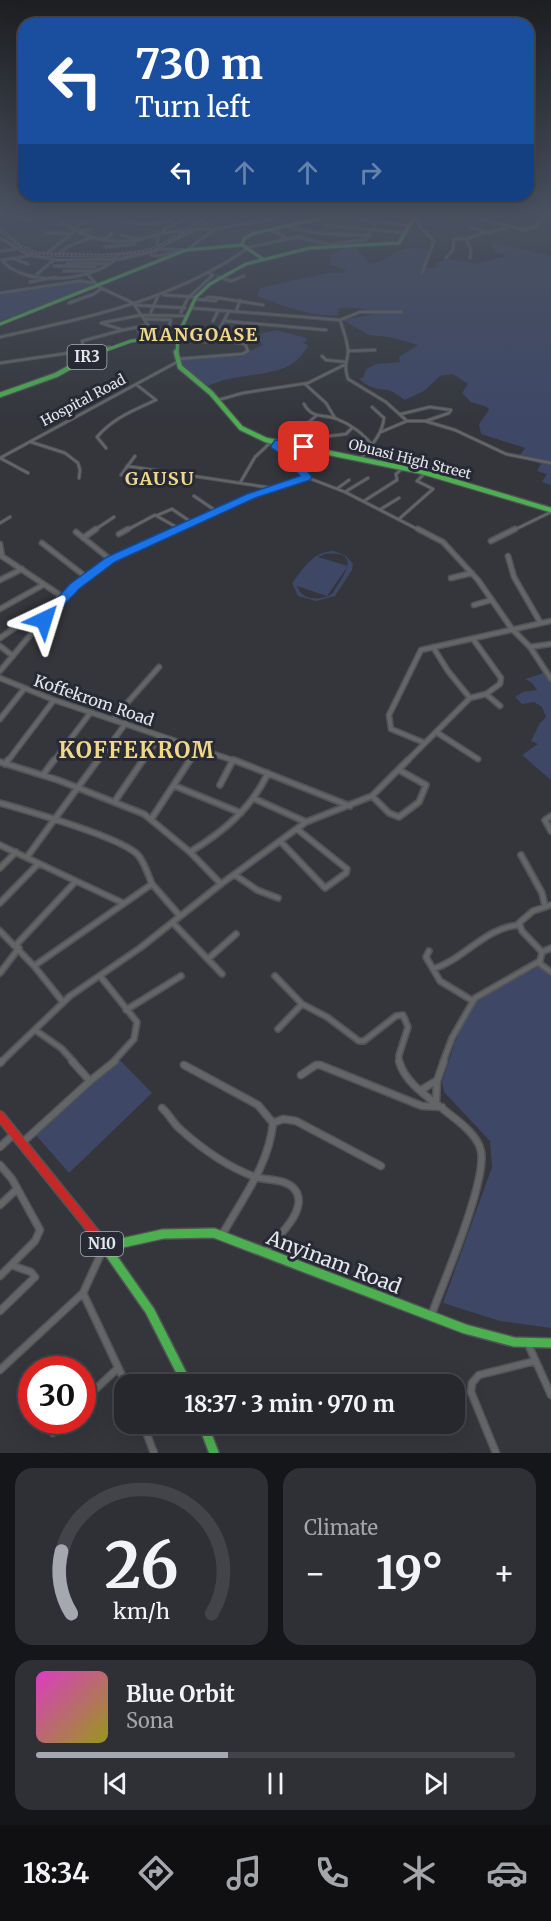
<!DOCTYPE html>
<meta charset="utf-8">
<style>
body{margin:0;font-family:Merriweather,serif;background:#2f3035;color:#f1f3f6;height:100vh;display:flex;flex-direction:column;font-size:22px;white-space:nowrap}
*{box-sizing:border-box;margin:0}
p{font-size:20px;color:#a4a6aa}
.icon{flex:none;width:33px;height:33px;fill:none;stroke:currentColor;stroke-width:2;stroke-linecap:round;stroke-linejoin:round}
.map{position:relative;height:1453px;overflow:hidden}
.panel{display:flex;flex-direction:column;gap:15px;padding:15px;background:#151619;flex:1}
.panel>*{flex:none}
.top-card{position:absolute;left:18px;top:18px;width:516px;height:183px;border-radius:18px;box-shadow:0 6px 24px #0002,0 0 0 2px #434449;background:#1a4fa0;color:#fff;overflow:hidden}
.speed{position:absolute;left:18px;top:1356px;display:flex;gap:12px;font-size:30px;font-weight:700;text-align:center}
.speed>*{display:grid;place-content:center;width:78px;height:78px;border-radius:50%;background:#27282d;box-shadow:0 6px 24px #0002,0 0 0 2px #434449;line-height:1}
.speed .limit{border:9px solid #d22;background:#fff;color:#111}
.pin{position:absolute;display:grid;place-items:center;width:51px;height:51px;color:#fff;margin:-26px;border-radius:12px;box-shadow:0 3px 9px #0006}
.me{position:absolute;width:66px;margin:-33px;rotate:41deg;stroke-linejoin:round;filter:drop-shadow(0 0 4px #0008)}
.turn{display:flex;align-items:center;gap:21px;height:126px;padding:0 18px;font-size:27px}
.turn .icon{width:78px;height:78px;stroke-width:2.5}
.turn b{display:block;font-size:42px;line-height:51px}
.lanes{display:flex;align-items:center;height:57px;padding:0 18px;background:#0003;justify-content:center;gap:30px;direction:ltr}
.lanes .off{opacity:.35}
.big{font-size:45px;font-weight:700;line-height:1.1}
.panel .widget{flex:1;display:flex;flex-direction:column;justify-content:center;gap:9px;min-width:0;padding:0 21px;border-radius:18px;background:#2f3035}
.panel .dial{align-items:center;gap:0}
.dial svg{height:156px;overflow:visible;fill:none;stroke:#434449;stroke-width:7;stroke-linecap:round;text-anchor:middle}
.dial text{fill:#f1f3f6;stroke:none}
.song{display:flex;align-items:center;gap:18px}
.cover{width:72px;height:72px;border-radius:9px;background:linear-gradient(135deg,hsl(310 70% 55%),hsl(60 70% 35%))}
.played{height:6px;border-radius:3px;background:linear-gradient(90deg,#a6a8af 40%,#434449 40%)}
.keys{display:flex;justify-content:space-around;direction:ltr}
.heat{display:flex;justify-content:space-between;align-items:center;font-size:33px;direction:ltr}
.panel .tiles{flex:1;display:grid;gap:15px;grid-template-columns:1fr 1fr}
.widget:last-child{grid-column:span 2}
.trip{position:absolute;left:114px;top:1374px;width:351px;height:60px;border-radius:18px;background:#27282d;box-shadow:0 6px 24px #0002,0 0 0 2px #434449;font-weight:700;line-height:60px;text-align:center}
.dock{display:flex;height:96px;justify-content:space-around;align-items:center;background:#101012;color:#a4a6aa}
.dock .icon{width:42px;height:42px}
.dock .active{color:#a6a8af}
.dock b{font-size:27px;color:#f1f3f6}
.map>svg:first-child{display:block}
.green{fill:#3e4766;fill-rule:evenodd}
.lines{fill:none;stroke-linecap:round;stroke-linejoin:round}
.street-far3-casing{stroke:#515357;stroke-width:4}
.street-far2-casing{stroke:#515357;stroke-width:7}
.street-far1-casing{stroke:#515357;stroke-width:8}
.street-casing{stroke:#515357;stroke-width:9}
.fast-far2-casing{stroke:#515357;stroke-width:4.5}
.fast-far1-casing{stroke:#515357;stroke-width:7}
.fast-casing{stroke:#515357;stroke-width:12}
.jam-far1-casing{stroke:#515357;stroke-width:4.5}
.jam-casing{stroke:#515357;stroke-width:12}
.street-far3{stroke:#646567;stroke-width:2}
.street-far2{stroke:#646567;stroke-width:4}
.street-far1{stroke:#646567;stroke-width:4.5}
.street{stroke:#646567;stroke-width:6}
.fast-far2{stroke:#4caf50;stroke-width:3}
.fast-far1{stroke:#4caf50;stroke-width:4.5}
.fast{stroke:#4caf50;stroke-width:9}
.jam-far1{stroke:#c62828;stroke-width:3}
.jam{stroke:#c62828;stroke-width:9}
.rail-casing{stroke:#707173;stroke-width:3}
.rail{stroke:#272a35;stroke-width:1.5;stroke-dasharray:2;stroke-linecap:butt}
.route{fill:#1a73e8;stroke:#114b97;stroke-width:1.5}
.labels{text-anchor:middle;stroke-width:6;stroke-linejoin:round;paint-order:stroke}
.far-street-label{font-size:14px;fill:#e3e6ed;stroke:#272a35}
.shield{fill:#272a35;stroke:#abaeb6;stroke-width:1.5}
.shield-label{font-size:15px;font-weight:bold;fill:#e3e6ed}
.street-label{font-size:16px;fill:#e3e6ed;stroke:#272a35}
.far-district-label{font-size:18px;font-weight:bold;letter-spacing:1.5px;fill:#f1d78a;stroke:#272a35}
.near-street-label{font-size:20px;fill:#e3e6ed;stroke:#272a35}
.district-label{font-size:22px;font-weight:bold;letter-spacing:1.5px;fill:#f1d78a;stroke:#272a35}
</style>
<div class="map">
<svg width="551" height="1453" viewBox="0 0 551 1453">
<rect width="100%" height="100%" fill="#34363c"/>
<!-- green -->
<path class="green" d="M490,241L551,256V485L542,482L547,474L537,471L541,464L519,457L525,448L481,434L479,424L489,410L487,407L471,402L462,393L468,384L453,374L440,376L424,391L405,400C400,397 393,391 387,390C376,389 366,387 359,378H363L366,369L376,364L400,362L399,357L418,345L390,337L369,335L343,320L378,313C365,308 354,307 339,308L338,315C311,318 282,305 257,296L260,288L329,273H343L346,269L330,265L331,255L345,248H356L370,264C395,260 395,242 430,250L422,268H439L435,264L446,259L476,263L508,256L495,252Z
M81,282L92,283L96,286L0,321V294Z
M276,330L306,338L307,341L303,342L308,346C291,377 258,372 229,379C221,380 214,384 206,386L180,364V359L242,355L263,345L257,337L262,333Z
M334,551L346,556L353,564L352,570L335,596L316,601L298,596L292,583C304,568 313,551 334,551ZM325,554C364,550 343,577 332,594C320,601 302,601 297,586L327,596L348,566L318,557Z
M547,672L551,684V780L522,755L538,744L531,741L540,723L546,717L542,707L534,702L522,704L515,697L523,692L537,690L532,683L525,679Z
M540,966L551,975V1328L500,1321L443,1303L492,1167L490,1141L444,1092L442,1082L455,1042L477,998Z
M117,1057L152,1093L69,1173L35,1134Z"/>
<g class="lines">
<defs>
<path id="street-far3" d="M13,216L27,220L34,216
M54,216C76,235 106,245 136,240C151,237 165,231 181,231
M116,216C134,227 157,227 175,216
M338,216L410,226
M415,216L419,226L434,241L422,273
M470,216L524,230L535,227L544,216
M440,218L472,217
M324,225L406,233
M285,226L315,233L370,236
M200,227L207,223
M470,227L489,233L506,228
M271,229L286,238
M163,230L192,216
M79,232L90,229
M46,233L71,234
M121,235L138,239
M0,238L29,255L57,260L122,259L163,249L184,250
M158,238L157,245L161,246L199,228L210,229
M466,239L471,249L470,258
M103,240L112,234
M332,244L365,240L381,216
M105,247L134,244L135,240
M246,248L297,237L332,245
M188,249L215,229L280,217
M0,251L15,249
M59,253L69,246L93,237
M27,254L47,253
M58,254L47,253L74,232L80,223L89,222
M58,254L97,255
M151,255L159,256L179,251
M28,256L2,260C24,288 90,281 115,260
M96,256L141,252
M12,258L28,264
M446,258L453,250L454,239H466L486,232
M67,264L96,263
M96,264L111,263
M54,266L95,267
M64,271H94
M37,274L54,260
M88,275L99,287L133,303L156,337
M218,277L231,281L244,276
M30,282L56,277
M0,293L80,281L94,283
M164,295L196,297
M195,299L215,301L219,298L263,305
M203,300L208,297L219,298
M69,303L94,294L102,288
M135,305L185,308
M191,308L340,320
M151,312L158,296
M181,312L188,298L213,275L208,273
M236,312L240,300
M145,319L171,320L166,336
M340,320C343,330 347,339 348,350C348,364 343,362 348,379L386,402L407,421
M340,320L360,312H401
M213,321L218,311
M225,321L326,330
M148,325L123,330L101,323L141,315L187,316
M182,328L219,330L229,311
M138,330L143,339
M220,330L242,332
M191,333L212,334
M203,333L200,341L207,342
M0,337C89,317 171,301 247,249
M84,349L82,341L123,330
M348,351L375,350
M322,356L326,360L346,362
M177,359L242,354L248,351L245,344L233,342
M0,363L110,347
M305,384L326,403L335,418
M218,400L243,393L308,383L344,365
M304,404C312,419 323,414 337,419C350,424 364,434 372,445
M401,414L430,407L451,410L449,413L426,421
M381,432L407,421H425L455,430L506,454L551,463
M306,439L346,434L352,428
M268,441L286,454L306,477
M31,442L65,453L78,463L80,470L79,478
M304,447L306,439L301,429L316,416
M106,448L97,437C113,418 134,410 156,400L137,385
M0,458L177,362
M0,458L28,473
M361,458C371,446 382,435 384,418L372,407
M127,466L272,488
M121,475L135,456
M306,477L345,492L421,531
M240,483L255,457L270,443
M338,488L349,480
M345,492L368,478
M194,496L216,511
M364,501L397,480L396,474L403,468
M381,509L399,498
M158,515L172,509L191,522
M399,519L433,489L417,481L425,473
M0,523L10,517
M93,531L114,517
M125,531L155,515L178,528
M175,531L251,496L306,477
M512,531L551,512"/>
<path id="street-far2" d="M418,529L443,542L478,580L512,629L530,647L551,679
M76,532L111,560
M119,534L128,529
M83,538L96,529
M491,541L515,529
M42,543L86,577
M0,544L2,556
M0,555L63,597
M508,556L514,577L540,622
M451,578L472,573
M0,580L22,569
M474,605L491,600
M0,609L43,585
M0,638L16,627L43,620
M473,639L501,678L500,684L486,694L470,698L425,743L391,729L389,715L421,650L551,621
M0,646L13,656
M433,647L448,671L470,698
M530,647L551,644
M0,671C34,632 65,587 111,560C132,548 156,540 178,529
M0,678L54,700L238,762
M486,694L500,706
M0,719L24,689
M113,719L159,667
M436,732L478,759
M7,762L54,700
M53,762L91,712
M97,762L126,723
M142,762L160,736
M189,762L197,749
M406,762L425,743"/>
<path id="street-far1" d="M234,760L350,806
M0,762L58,780L144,814L190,852L221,884
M5,764L8,760
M43,775L54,760
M220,785L233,760
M175,786L241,813
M372,796L389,813L399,817L419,802L426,785L399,770
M255,799L306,822
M115,801L143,760
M0,803C28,811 121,837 138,855C145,863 148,875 152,884
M551,816L545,820L551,831
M152,818L190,760
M280,841L325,888L346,873L347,869L297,829
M0,845L76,881L16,945
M190,852C223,832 251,809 268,773
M521,855L542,893L545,906
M27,857L98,760
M0,868L16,852
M235,875L257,890L278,898
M76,881L123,903
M0,903L38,864
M173,923L222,974
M0,931L34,966
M429,951L426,957L440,981L473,1001
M542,952L551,948
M208,959L236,934
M539,963L551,972
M433,969C465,959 484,928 519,925
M0,973L19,948
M100,976L137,1022L134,1039L113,1062
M275,976L302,1004
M63,1002L34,966L152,884L180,916
M126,1010L181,976
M278,1029L302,1004L327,1017L359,1041H364L396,1016L403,1015L408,1027L399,1055V1062
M35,1030L61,1048L74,1062
M1,1062L70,996L140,948L221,884L306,822L372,796L408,760
M443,1062L452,1038L475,998L540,961L542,952L522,931L519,923L533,911L551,905"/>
<path id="street" d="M399,1061C405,1084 431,1099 448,1113C460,1122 478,1136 481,1151C487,1182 443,1283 431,1316
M0,1063L2,1061
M184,1065L258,1105L273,1123C269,1165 242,1199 222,1235
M301,1075L316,1065H320L422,1106L442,1107
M90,1081L115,1061
M421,1090L436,1081
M436,1102L437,1081L444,1061
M162,1108C169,1114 173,1123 180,1129C201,1148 228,1167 255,1177C268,1181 290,1178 297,1193C306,1213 276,1238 265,1252
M273,1123L283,1119L296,1121L381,1166
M23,1142L90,1081L72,1061
M0,1147L14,1134
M0,1165L12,1179L40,1230L35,1241L0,1276
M0,1205L17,1189
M83,1293L126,1384
M0,1311L35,1277L31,1272L11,1265
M528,1344L551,1395
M0,1370L83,1293L104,1247
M82,1402L118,1368
M143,1424L154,1453
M53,1433L65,1420
M496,1453L471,1392L472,1383L479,1375L535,1361"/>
<path id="fast-far2" d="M242,245L244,239L252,234L329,216
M242,245L263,259
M0,324L186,250L242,245
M95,354L131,341L178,335L196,297L210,284L246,264L310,248L399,243L415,216
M177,354L178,335"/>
<path id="fast-far1" d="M176,352L180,367L211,393L241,428L266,440L423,472L551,510
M0,395L56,375L98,352"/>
<path id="fast" d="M101,1241L150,1311L187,1384
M104,1247L163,1234L214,1233L465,1329L514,1342L551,1343
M203,1424L214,1453"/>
<path id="jam-far1" d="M394,216L413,218"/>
<path id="jam" d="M0,1116L101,1241"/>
</defs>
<!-- street-far3 casing -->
<use href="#street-far3" class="street-far3-casing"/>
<!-- street-far2 casing -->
<use href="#street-far2" class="street-far2-casing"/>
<!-- street-far1 casing -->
<use href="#street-far1" class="street-far1-casing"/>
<!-- street casing -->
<use href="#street" class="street-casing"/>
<!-- fast-far2 casing -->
<use href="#fast-far2" class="fast-far2-casing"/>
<!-- fast-far1 casing -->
<use href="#fast-far1" class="fast-far1-casing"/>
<!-- fast casing -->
<use href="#fast" class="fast-casing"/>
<!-- jam-far1 casing -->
<use href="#jam-far1" class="jam-far1-casing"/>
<!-- jam casing -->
<use href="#jam" class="jam-casing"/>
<!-- street-far3 -->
<use href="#street-far3" class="street-far3"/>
<!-- street-far2 -->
<use href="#street-far2" class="street-far2"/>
<!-- street-far1 -->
<use href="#street-far1" class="street-far1"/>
<!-- street -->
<use href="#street" class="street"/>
<!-- fast-far2 -->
<use href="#fast-far2" class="fast-far2"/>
<!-- fast-far1 -->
<use href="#fast-far1" class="fast-far1"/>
<!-- fast -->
<use href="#fast" class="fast"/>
<!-- jam-far1 -->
<use href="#jam-far1" class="jam-far1"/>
<!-- jam -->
<use href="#jam" class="jam"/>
<defs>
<path id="rail" d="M0,230L22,247L41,255L124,256L159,247L208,216"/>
</defs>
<!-- rail casing -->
<use href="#rail" class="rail-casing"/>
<!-- rail -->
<use href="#rail" class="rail"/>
</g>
<!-- sky -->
<linearGradient id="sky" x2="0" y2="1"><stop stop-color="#1d1e21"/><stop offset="0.51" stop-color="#4a5261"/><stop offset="1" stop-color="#4a5261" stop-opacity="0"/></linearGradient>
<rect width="551" height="420" fill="url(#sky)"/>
<!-- route -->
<path class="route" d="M275,440L307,445V449L304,450L282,446L293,454L312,477L310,480L255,498L115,562L79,589L48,622H40V617L70,584L107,557L247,494L300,476L286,458L272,448L271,446Z"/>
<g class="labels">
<!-- far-street labels -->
<g class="far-street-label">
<text transform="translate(83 400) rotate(-28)" y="5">Hospital Road</text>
<text transform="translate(410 459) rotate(14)" y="5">Obuasi High Street</text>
</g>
<!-- shield labels -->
<g class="shield">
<rect x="67.5" y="345" width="39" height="24" rx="4.5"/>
<rect x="81" y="1232" width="42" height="24" rx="4.5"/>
</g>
<g class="shield-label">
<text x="87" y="362">IR3</text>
<text x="102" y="1249">N10</text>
</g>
<!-- street labels -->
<g class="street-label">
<text transform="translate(94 700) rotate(19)" y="6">Koffekrom Road</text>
</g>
<!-- far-district labels -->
<g class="far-district-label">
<text x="199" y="341">MANGOASE</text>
<text x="160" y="485">GAUSU</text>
</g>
<!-- near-street labels -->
<g class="near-street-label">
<text transform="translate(334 1262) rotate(21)" y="7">Anyinam Road</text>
</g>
<!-- district labels -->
<g class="district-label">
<text x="137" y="758">KOFFEKROM</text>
</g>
</g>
</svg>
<div class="speed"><div class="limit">30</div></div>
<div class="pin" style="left:304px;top:447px;background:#d93025"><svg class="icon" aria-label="arrive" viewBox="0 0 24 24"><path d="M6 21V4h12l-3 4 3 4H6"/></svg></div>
<svg class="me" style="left:44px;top:620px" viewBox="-20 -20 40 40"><path d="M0-17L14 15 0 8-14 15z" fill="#1a73e8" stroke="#fff" stroke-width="4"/></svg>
<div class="trip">18:37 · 3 min · 970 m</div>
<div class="top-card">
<div class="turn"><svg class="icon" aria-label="left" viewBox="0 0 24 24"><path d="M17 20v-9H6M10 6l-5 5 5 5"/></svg><div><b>730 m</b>Turn left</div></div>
<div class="lanes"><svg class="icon" aria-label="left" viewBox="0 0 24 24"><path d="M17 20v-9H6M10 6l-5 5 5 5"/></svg><svg class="icon off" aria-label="ahead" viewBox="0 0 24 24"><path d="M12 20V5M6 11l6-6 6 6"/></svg><svg class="icon off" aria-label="ahead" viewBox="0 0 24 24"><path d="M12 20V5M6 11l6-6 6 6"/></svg><svg class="icon off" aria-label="right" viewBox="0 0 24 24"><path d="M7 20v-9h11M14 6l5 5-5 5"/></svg></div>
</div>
</div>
<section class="panel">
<div class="tiles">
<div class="widget dial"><svg viewBox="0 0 100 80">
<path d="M14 69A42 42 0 1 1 86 69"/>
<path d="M14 69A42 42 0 0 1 9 37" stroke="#a6a8af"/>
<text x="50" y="56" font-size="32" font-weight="700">26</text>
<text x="50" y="72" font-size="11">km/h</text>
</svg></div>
<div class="widget"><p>Climate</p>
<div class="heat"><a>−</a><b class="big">19°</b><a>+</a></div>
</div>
<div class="widget">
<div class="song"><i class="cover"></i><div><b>Blue Orbit</b><p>Sona</p></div></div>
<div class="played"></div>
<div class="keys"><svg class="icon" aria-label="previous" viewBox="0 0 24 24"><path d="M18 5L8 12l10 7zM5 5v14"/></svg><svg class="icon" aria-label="pause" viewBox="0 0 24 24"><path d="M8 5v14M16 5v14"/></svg><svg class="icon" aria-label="next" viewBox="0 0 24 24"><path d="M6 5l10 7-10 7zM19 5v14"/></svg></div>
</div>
</div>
</section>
<nav class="dock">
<b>18:34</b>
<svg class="icon active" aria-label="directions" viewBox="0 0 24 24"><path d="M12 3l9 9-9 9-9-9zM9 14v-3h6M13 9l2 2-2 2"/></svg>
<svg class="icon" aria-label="music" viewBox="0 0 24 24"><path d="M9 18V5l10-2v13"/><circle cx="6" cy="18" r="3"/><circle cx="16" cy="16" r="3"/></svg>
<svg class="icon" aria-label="phone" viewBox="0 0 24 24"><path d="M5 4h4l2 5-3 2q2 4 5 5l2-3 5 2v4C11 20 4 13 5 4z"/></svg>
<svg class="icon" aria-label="climate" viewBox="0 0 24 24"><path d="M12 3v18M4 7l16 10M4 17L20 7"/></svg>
<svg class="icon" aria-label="car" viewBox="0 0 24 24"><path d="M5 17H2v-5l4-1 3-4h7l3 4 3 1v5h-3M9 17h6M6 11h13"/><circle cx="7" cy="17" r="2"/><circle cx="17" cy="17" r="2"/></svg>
</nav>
